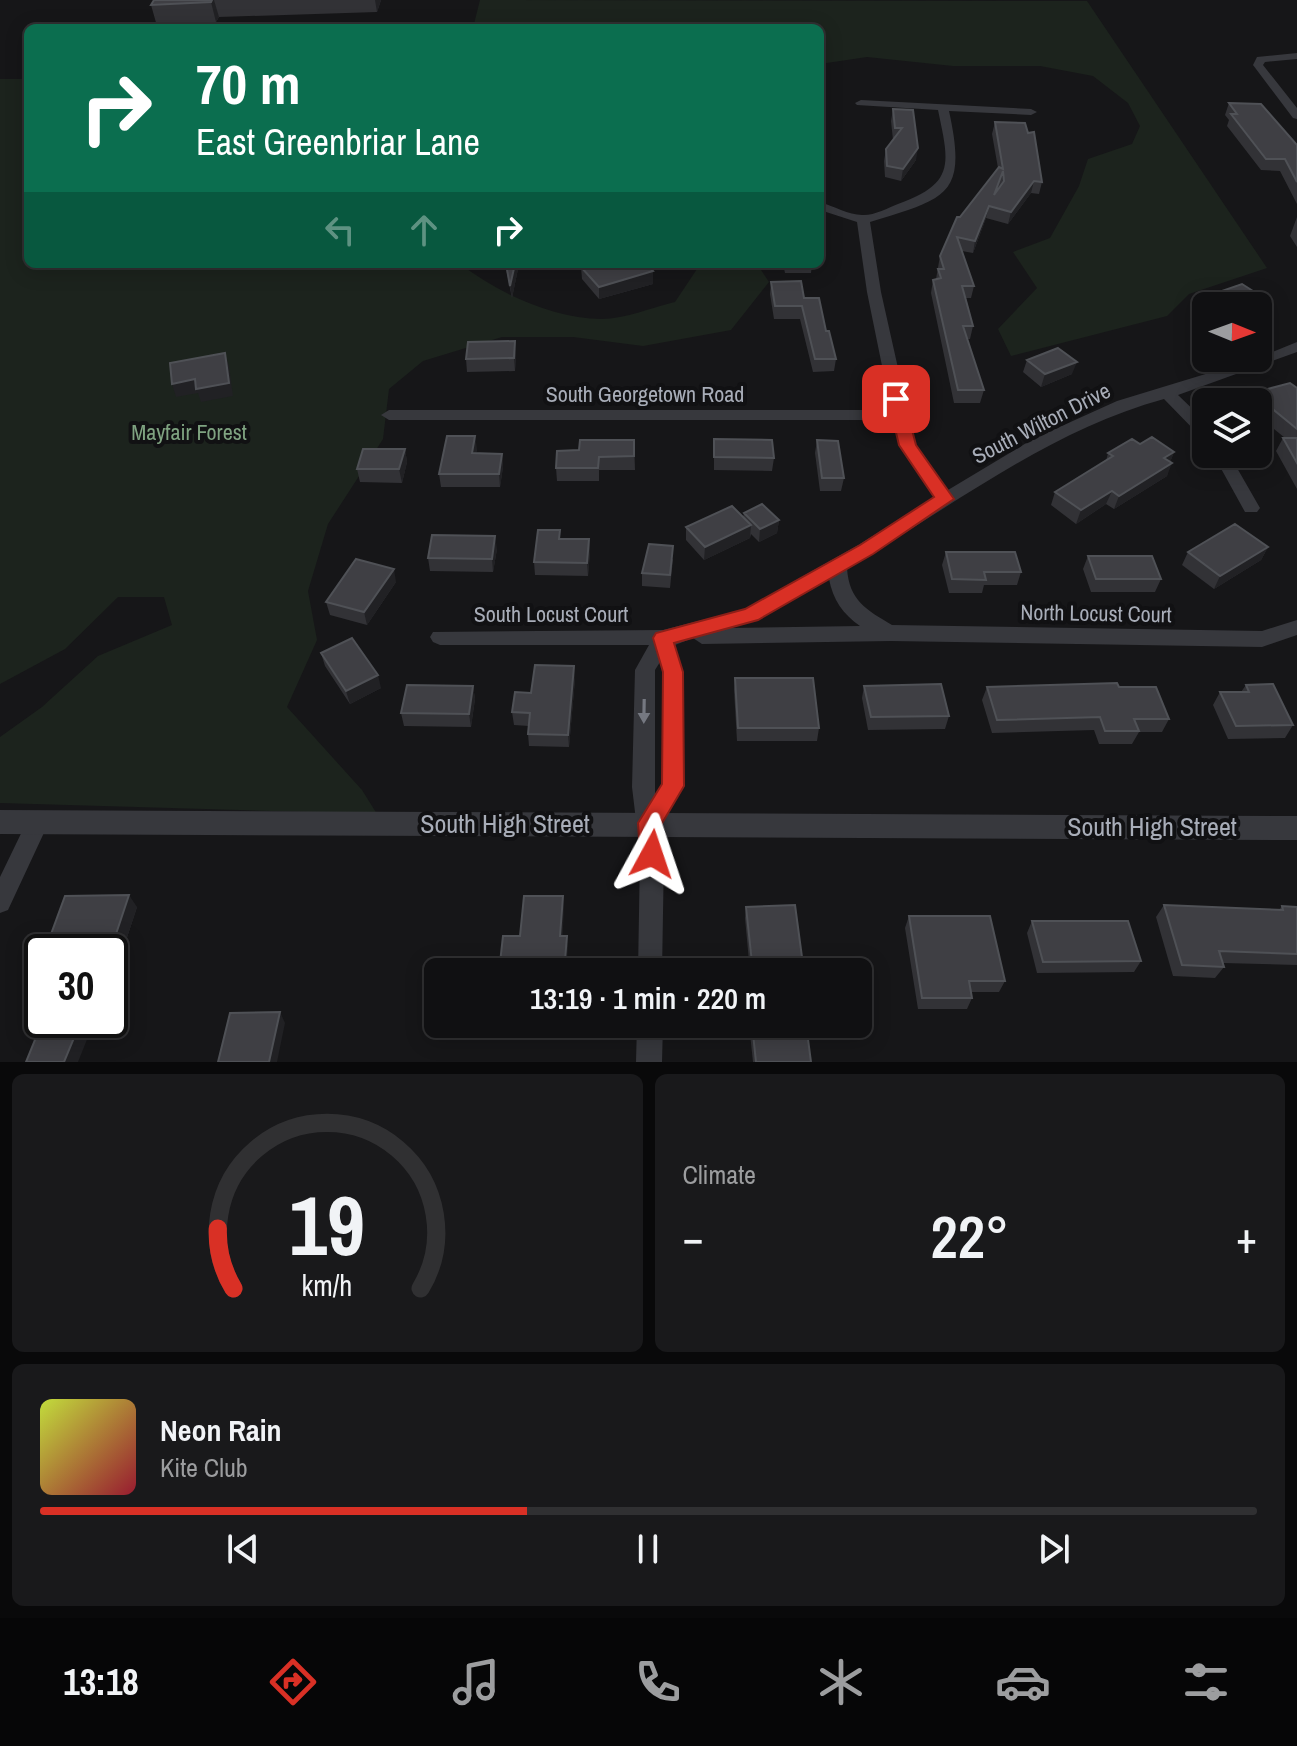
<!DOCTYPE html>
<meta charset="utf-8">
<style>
body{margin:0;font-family:"Archivo Narrow",sans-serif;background:#19191b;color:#f1f3f6;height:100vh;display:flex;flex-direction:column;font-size:30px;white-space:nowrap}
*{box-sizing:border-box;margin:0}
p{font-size:26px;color:#9c9d9f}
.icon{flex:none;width:44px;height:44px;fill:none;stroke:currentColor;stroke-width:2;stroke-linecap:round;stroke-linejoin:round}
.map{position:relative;height:1062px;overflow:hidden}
.side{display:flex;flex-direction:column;gap:12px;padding:12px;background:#09090a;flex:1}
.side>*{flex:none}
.banner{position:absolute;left:24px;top:24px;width:800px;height:244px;border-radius:12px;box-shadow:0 4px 20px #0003,0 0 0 2px #303032;background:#0b6e4f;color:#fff;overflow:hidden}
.needle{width:52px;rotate:91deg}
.controls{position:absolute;left:1192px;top:292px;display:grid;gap:16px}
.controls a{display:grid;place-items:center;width:80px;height:80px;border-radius:12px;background:#101012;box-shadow:0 4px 20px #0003,0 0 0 2px #303032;font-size:40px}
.speed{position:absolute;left:24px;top:934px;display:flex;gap:16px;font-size:40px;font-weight:700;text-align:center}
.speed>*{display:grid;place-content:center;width:104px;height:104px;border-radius:50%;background:#101012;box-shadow:0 4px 20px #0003,0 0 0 2px #303032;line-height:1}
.speed .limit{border:4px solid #111;border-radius:12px;background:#fff;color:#111}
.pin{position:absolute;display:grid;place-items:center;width:68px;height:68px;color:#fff;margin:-34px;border-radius:16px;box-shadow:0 4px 12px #0006}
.me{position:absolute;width:88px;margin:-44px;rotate:5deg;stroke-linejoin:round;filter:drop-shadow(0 0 6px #0008)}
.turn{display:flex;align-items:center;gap:28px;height:168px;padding:0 40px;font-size:36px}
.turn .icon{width:104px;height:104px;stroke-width:2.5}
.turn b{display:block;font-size:56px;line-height:68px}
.lanes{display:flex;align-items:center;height:76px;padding:0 40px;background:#0003;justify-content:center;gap:40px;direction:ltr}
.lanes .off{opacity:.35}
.big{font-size:60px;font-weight:600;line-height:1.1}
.side .widget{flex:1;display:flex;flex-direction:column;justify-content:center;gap:12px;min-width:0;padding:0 28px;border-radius:12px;background:#19191b}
.side .dial{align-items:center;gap:0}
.dial svg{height:208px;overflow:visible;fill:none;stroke:#303032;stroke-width:7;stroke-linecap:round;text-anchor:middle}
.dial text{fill:#f1f3f6;stroke:none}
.song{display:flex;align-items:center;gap:24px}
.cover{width:96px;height:96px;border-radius:12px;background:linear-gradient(135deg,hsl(70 70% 55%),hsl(350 70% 35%))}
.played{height:8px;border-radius:4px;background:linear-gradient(90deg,#d93025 40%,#303032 40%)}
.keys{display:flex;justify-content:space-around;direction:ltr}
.heat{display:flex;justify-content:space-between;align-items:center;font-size:44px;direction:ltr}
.side .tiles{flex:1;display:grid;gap:12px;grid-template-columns:1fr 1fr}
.widget:last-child{grid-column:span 2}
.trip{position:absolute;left:424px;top:958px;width:448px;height:80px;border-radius:12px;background:#101012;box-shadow:0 4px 20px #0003,0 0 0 2px #303032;font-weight:600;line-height:80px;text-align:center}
.menu{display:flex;height:128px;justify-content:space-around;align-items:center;background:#060607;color:#9c9d9f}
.menu .icon{width:56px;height:56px}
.menu .selected{color:#d93025}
.menu b{font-size:36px;color:#f1f3f6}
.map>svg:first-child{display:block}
.green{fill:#1c231d}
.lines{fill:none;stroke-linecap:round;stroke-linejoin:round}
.minor{fill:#37383d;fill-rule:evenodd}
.tertiary{fill:#37383d;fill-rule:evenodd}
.wall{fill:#323236}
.shaded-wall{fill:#212124}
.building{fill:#3f3f44;stroke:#4f5156;stroke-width:2;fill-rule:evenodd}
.oneway{fill:#757881}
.route{fill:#d93025;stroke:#8d1f18;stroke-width:2}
.labels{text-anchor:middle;stroke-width:8;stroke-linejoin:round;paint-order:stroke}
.street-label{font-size:22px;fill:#a8adb8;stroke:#111113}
.park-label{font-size:22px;fill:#7fa381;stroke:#111113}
.near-street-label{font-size:26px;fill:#a8adb8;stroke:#111113}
</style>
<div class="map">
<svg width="1297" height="1062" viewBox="0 0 1297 1062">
<rect width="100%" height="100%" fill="#161618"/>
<!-- green -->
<path class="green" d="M480,0L1087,1L1267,268L1189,294L1167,316L1011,356L998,329L1037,288L1013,252L1050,238L1079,186L1088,159L1132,144L1140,126L1128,103L1093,76L1040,66H953L867,57L820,64V28H473Z
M0,79H28V264H460C500,294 552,318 602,319C625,319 653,307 675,302L699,266L757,264L769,282L731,330L643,346L573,337H502L423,361L389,389L383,439L328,524L308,591L317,640L287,707L362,790L377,814L0,803V737L42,707L98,656L172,625L164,597H118L65,649L0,684Z"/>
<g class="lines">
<!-- minor -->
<path class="minor" d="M1297,53V59L1265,62L1263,65L1297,108V119L1293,118L1253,65L1257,57Z
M861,100L1031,109L1037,112L1031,115L949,111C968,197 946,198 870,222L881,292L915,444L948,490L1033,439L1117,401L1258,358L1297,342V352L1178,395L1206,422V437L1200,436L1164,399C1047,431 951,508 847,568C849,601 867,610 892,625L1262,631L1297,620V635L1262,647L891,641L702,644L693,638L675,645L683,672L684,786L660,827L664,854L662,972H638L640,854L632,787L635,670L649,645H440L433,642L430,637L433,632L663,630L745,609L860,544L935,497L899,445L894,420H389L381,415L389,410H891L867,292L857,222L820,210V202C833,206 849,215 862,215C873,216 888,208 898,204C956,183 949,163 938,110L857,105L855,103ZM829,579C833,600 843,614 860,626L730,628L758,620ZM660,662L663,672L662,784L655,795V670Z
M1213,454H1229L1260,508L1257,512H1245Z
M38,812L46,815L49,822L8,910L0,913V877L30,815Z
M637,1024H663L662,1062H636Z"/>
<!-- tertiary -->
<path class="tertiary" d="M0,810L1297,816V840L0,834Z"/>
</g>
<!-- wall -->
<path class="wall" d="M154,0H381L377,12L219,17L216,22L157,26L151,5Z
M1229,103L1297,145V204L1280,171L1261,170L1227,126L1229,120L1225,115Z
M893,109L916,160L901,181L885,177L884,161L886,149L893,140L891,121Z
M995,122L1042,182L1039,194L1031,193L1008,224L986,218L973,253L962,251L974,286L971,298H966L973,326L970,339H967L984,390L980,403H954L931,293L933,280L936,279L940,256L960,217L998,168L992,134Z
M1297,217V247L1290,236Z
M505,264H519L512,298Z
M783,264H812L811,273H785Z
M603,266L653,284L599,299L582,279L581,267Z
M771,282L804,298L826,331L836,359L834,371L813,372L800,319H774L770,294Z
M1242,284L1267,300L1261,313L1258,314V306H1211L1216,293Z
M516,353L515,371L467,372L466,359Z
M1027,360L1072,374L1041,387L1023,372Z
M1297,388V489L1276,451L1283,438H1285L1258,416V402H1249L1253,393Z
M714,439L774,458L772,471L714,470Z
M634,440L635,470H599V481H557L556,468L579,450Z
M817,440L844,478L841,491H820L815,453Z
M1140,444L1174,452L1170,462L1167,476L1114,509L1106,504L1076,524L1051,505L1055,492L1106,461L1108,453Z
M405,449L407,462L402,483L360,482L357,469Z
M477,449L476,453L502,454L503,467L500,487H441L439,474Z
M744,513L779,520L777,533L759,542L751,534L750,538L704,560L686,540V527L743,517Z
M560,530V539H589L590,552L588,576L535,575L534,562Z
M1268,547L1261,560L1214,589L1182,565L1188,552Z
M497,549L493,572L430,571L428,558Z
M946,552L1021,572L1017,585H984L982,593H949L942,565Z
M1088,556L1161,579L1155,592H1091L1083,569Z
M673,559L670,588L642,586V573Z
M396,582L367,625L330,615L326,602Z
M321,653L381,688L350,704L325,666Z
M735,678L819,728L817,741H737L734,690Z
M575,679L569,747L529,746L528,734L529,726L514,725L512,712L531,693Z
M1246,685L1293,725L1285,738L1228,739L1213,705L1220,692H1241Z
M473,686L475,699L471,727L404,726L401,713Z
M864,686L949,716L945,729L868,730L862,698Z
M987,687H1119L1169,719L1162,732H1139L1132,744H1099L1094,730L992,733L982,700Z
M1164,905L1279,910L1282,906L1297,907V965L1223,963L1224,967L1215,978L1173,976L1156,917Z
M137,907L113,980H110V952L59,948L50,937Z
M746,907L804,972H750L745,918Z
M909,916L1005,981L999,992H971L972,998L967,1009H918L905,928Z
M1032,921L1141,961L1134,972L1037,973L1027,933Z
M749,1024H806L811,1062H753Z"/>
<!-- shaded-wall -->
<path class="shaded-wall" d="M212,0H214L219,17L216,22L211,2Z
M375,0H381L377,12Z
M918,148L916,160L901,181L903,169Z
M1034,181L1031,193L1008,224L1011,212Z
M989,206L986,218L973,253L975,241Z
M515,264H519L512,298L510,286Z
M653,271V284L599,299V287Z
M1267,300L1261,313L1258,314V306H1250Z
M515,341L516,353L515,371L514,358Z
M225,353L229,366L233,396L201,402L198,393L176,397L172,384L195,379Z
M1077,362L1072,374L1041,387L1045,374Z
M475,436L477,449L474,466L472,453Z
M405,449L407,462L402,483L399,469Z
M1174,452L1169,465L1164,458Z
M502,454L503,467L500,487L499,474Z
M1172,463L1167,476L1114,509L1119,496Z
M1112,491L1106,504L1076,524L1081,510Z
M779,520L777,533L759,542L760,529Z
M751,525L750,538L704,560L705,547Z
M495,536L497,549L493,572L492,559Z
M589,539L590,552L588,576L587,563Z
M1268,547L1261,560L1214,589L1220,576Z
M394,569L396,582L367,625L364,612Z
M574,666L575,679L569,747L568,735Z
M378,675L381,688L350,704L346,691Z
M473,686L475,699L471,727L469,714Z
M129,895L137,907L113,980L110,976V952Z
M563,896L564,908L562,947L560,936Z
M567,936L568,947L566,972H564Z
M280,1012L285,1023L277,1062H269Z
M81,1021L90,1032L78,1062H64Z"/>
<!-- building -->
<path class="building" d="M154,0H212L211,2L151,5Z
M1229,103L1261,104L1297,145V182L1285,159H1266L1231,114H1237Z
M893,109L913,110L918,148L903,169L887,166L886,149L902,128H895Z
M995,122L1025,123L1028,133L1034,132L1042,182L1034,181L1011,212L989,206L975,241L957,237L974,286H962L973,326H963L984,390H958L933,280L941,278L938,269H944L940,256L957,217H960L999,167L1003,169ZM1003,171L1004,181L994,195Z
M506,264H515L510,286Z
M591,264H602L603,266L609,264H646L653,271L599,287L581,267Z
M801,281L804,298H819L826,331H829L836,359H815L802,306H775L771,282Z
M1242,284L1267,300L1250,306H1236L1216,293Z
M515,341L514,358L466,359L468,342Z
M1058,348L1077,362L1045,374L1027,360Z
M225,353L229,383L196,389L195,379L172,384L170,363Z
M1290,383L1297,388V429L1253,393Z
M447,436H475L472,453L502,454L499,474H439Z
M1152,437L1174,452L1164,458L1172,463L1119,496L1112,491L1081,510L1055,492L1113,456L1108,453L1132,439L1140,444Z
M1283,438H1297V463Z
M714,439L772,440L774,458L714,457Z
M580,440H634V456L599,457L598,468H556L557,451L579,450Z
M817,440L838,441L844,478H822Z
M363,449H405L399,469H357Z
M762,504L779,520L760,529L744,513Z
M732,506L751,525L705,547L686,527Z
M1235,524L1268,547L1220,576L1188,552Z
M538,530H560L559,539H589L587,563L534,562Z
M432,535L495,536L492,559L428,558Z
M649,544L673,546L670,575L642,573Z
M946,552H1015L1021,572H984L986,580L952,579Z
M1088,556H1152L1161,579H1096Z
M356,559L394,569L364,612L326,602Z
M352,638L378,675L346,691L321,653Z
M535,665L574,666L568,735L528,734L530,713L512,712L515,692L531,693Z
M735,678H813L819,728H738Z
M1117,683L1119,687H1156L1169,719H1134L1139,731H1105L1100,717L997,720L987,687Z
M941,684L949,716L871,717L864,686Z
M1273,684L1293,725L1236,726L1220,692H1249L1246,685Z
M407,685L473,686L469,714L401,713Z
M129,895L110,952H58L64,936L50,937L65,896Z
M524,896H563L560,936H567L564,972H499L503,936H520Z
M795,905L804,972H753L746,907Z
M1164,905L1283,910L1282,906L1297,907V954L1219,951L1224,967L1182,965Z
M909,916H990L1005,981H969L972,998H922Z
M1032,921H1128L1141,961L1043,962Z
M280,1012L269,1062H218L230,1013Z
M43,1020L81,1021L64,1062H26Z
M752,1024H806L811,1062H756Z"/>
<!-- one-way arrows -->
<defs><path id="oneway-solid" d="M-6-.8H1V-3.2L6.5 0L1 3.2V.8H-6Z" transform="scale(2)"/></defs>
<use class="oneway" href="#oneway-solid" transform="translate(644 711) rotate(91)"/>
<!-- route -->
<path class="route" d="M896,394L904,399L916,445L954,499L873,554L758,620L674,643L683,672L684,786L661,825L663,854L660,861L652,865L643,861L640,854L638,823L662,784L663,672L653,638L656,633L745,609L860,545L934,497L899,445L888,399Z"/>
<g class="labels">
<!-- street labels -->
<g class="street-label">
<text x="645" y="402">South Georgetown Road</text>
<text transform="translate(1041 423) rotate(-27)" y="8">South Wilton Drive</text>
<text transform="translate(1096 613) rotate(1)" y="8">North Locust Court</text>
<text x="551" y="622">South Locust Court</text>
</g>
<!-- park labels -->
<g class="park-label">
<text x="189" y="440">Mayfair Forest</text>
</g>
<!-- near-street labels -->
<g class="near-street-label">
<text x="505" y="833">South High Street</text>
<text x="1152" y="836">South High Street</text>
</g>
</g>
</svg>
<div class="controls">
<a><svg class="needle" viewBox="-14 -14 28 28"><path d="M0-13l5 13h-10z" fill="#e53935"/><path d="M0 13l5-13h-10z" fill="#9c9d9f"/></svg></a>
<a><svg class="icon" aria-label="layers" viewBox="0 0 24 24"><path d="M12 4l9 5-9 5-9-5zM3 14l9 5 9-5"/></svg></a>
</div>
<div class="speed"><div class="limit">30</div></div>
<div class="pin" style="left:896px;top:399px;background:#d93025"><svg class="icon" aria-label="arrive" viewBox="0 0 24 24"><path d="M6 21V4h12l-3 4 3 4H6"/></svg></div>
<svg class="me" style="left:652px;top:854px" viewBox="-20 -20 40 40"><path d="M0-17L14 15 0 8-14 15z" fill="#d93025" stroke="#fff" stroke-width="4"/></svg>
<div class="trip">13:19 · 1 min · 220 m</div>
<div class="banner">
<div class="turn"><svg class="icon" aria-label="right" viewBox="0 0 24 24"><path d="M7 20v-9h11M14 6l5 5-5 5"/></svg><div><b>70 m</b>East Greenbriar Lane</div></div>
<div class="lanes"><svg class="icon off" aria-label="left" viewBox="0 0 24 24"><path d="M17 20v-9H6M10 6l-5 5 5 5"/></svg><svg class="icon off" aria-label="ahead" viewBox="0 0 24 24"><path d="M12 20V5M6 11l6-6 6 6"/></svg><svg class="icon" aria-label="right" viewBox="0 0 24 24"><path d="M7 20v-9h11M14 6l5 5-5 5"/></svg></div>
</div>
</div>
<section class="side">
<div class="tiles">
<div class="widget dial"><svg viewBox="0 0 100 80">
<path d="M14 69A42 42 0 1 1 86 69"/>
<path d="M14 69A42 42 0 0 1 8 46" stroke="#d93025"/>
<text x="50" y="56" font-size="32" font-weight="700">19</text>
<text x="50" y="72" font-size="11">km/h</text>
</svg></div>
<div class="widget"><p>Climate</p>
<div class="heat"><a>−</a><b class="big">22°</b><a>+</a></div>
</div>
<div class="widget">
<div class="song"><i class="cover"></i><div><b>Neon Rain</b><p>Kite Club</p></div></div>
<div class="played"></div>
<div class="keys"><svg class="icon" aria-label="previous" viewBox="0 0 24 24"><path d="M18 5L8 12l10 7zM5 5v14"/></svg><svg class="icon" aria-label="pause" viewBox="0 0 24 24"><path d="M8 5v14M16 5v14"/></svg><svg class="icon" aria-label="next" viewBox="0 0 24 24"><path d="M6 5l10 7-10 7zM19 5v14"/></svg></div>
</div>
</div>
</section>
<nav class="menu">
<b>13:18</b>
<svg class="icon selected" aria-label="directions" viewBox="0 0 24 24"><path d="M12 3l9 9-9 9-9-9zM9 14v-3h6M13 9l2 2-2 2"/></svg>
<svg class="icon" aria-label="music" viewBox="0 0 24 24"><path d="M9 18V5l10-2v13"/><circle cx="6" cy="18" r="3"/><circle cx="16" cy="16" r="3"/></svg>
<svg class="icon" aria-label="phone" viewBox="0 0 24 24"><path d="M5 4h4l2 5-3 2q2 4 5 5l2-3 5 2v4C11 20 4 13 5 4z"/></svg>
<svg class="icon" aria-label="climate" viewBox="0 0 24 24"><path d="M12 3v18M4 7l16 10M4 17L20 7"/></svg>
<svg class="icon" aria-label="car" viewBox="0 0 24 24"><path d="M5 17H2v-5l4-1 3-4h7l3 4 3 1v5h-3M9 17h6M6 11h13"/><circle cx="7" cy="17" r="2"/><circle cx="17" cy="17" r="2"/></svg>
<svg class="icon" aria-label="filters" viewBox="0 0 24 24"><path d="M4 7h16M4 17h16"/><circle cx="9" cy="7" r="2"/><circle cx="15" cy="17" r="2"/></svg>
</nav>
